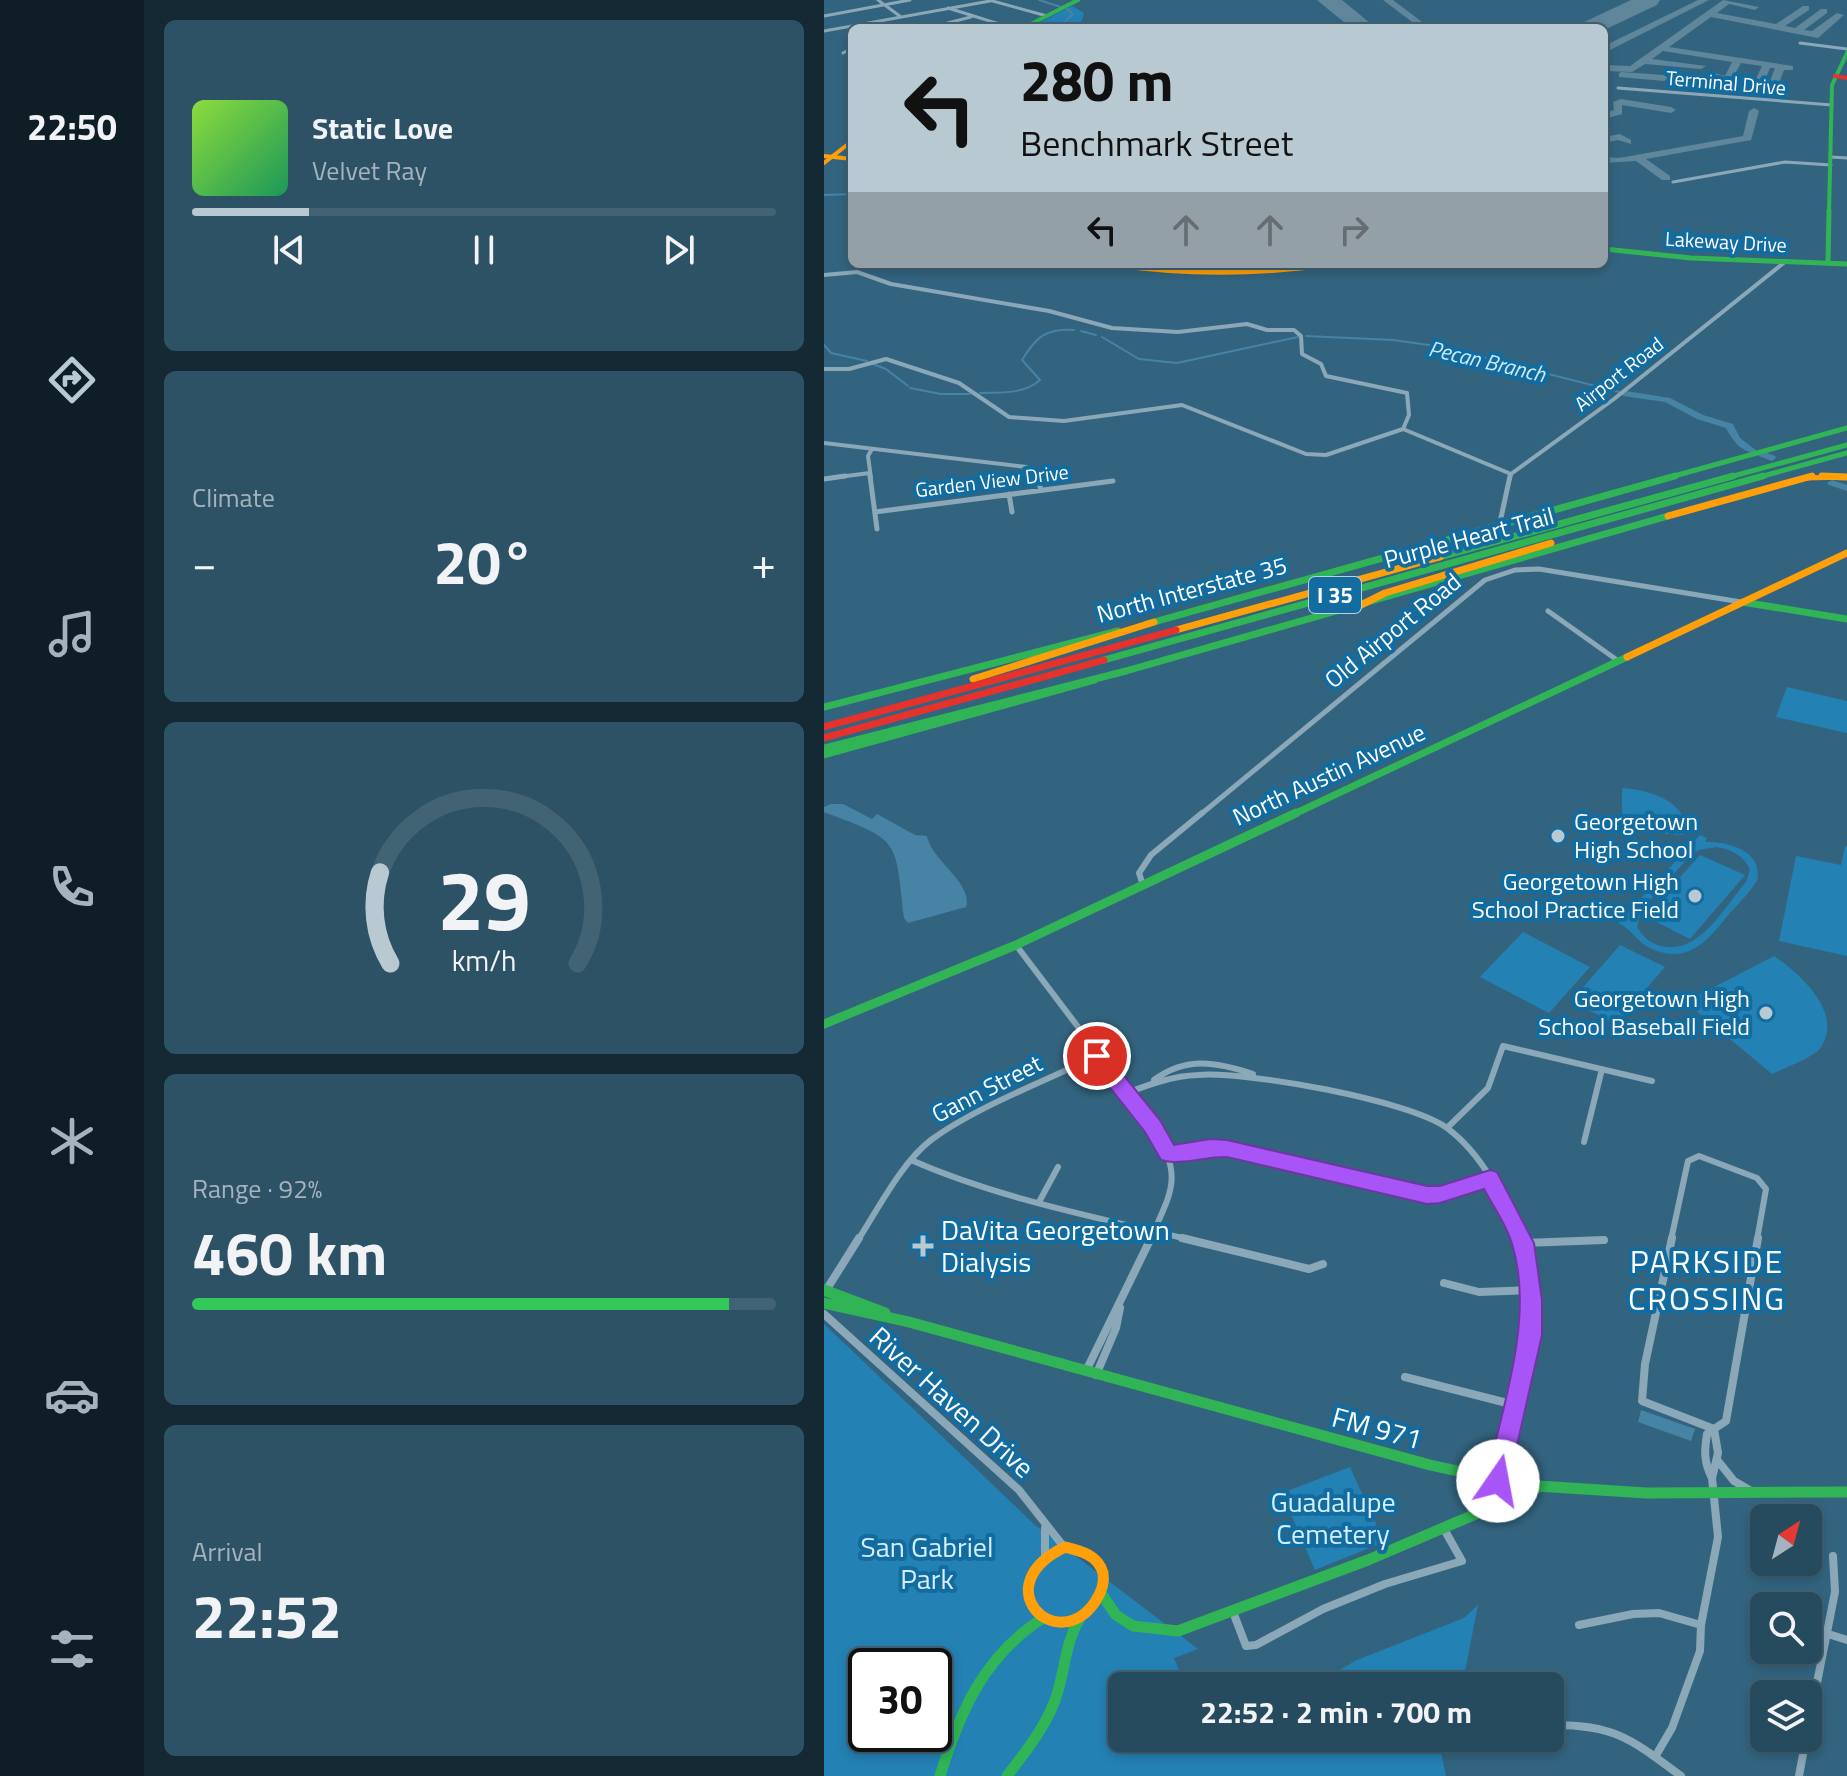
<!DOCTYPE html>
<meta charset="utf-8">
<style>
body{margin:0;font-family:"Titillium Web",sans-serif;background:#2e5265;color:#f1f3f6;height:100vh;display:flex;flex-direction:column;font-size:30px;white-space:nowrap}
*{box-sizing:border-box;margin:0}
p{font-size:26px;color:#a4b3bd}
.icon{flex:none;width:44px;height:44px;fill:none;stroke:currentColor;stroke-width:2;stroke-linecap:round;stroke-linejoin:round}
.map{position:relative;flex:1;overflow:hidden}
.side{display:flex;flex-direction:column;gap:20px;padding:20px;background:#152934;width:680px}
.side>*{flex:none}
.guide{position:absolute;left:24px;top:24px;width:760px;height:244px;border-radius:12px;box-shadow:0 4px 12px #0003,0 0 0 2px #426374;background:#b8c9d2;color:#111;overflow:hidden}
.needle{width:52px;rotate:36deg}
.tools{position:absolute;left:926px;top:1504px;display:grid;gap:16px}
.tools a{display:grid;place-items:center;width:72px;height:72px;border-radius:12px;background:#264b5f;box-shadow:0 4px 12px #0003,0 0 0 2px #426374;font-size:40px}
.speed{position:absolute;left:24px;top:1648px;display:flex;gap:16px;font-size:40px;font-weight:700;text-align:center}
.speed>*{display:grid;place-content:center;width:104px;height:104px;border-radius:50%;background:#264b5f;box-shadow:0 4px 12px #0003,0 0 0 2px #426374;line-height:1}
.speed .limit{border:4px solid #111;border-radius:12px;background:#fff;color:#111}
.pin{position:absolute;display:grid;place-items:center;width:68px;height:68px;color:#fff;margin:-34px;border:4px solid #fff;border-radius:50%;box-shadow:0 2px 8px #0007}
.me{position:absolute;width:88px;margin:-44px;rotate:12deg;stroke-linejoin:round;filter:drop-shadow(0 0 6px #0008)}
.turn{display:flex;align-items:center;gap:28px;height:168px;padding:0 40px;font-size:36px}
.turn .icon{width:104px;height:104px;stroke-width:2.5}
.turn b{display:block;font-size:56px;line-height:68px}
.lanes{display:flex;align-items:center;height:76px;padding:0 40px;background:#0003;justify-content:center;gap:40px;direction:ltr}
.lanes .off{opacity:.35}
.big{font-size:60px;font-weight:700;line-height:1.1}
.side .card{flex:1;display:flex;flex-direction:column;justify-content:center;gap:12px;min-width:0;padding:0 28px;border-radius:12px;background:#2e5265}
.side .dial{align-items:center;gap:0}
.dial svg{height:208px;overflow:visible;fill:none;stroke:#426374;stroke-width:7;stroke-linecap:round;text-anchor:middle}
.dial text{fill:#f1f3f6;stroke:none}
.song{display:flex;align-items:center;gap:24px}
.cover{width:96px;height:96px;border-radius:12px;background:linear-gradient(135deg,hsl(90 70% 55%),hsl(150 70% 35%))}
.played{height:8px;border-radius:4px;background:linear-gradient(90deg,#b8c9d2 20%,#426374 20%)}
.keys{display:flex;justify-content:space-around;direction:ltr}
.heat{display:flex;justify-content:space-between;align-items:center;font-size:44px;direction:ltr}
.charge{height:12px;border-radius:6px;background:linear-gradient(90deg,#34c759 92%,#426374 0)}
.trip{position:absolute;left:284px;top:1672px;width:456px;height:80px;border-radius:12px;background:#264b5f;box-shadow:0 4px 12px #0003,0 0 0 2px #426374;font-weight:700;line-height:80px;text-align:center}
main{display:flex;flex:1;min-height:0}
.tabs{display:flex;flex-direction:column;width:144px;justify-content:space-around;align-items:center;background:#0f1e26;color:#a4b3bd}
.tabs .icon{width:56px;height:56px}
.tabs .current{color:#b8c9d2}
.tabs b{font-size:36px;color:#f1f3f6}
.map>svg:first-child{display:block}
.green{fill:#2481b4;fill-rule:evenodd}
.water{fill:#4783a5}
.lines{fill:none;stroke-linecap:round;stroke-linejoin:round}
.stream{stroke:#4783a5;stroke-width:2}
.river{fill:#4783a5;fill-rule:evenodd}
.taxiway{fill:#5f869a;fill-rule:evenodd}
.runway{fill:#5f869a;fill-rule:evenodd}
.street-far4{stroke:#8ba8b8;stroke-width:3}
.street-far3{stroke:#8ba8b8;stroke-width:4}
.street-far2{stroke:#8ba8b8;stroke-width:5}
.street-far1{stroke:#8ba8b8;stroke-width:6}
.street{stroke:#8ba8b8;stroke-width:8}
.fast-far4{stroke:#30b455;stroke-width:4}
.fast-far3{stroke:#30b455;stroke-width:5}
.fast-far2{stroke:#30b455;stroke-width:7}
.fast-far1{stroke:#30b455;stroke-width:9}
.fast{stroke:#30b455;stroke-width:11}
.slow-far3{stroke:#ff9f0a;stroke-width:4}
.slow-far2{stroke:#ff9f0a;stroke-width:5}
.slow-far1{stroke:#ff9f0a;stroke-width:7}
.slow{stroke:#ff9f0a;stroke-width:11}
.jam-far1{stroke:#e5322d;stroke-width:4}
.jam{stroke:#e5322d;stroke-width:7}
.route{fill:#a855f7;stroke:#6d37a1;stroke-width:2}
.poi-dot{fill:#b8c9d2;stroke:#136c9f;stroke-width:3}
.labels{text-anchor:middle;stroke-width:8;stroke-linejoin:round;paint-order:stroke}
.far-street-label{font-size:20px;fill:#fff;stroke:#136c9f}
.far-water-label{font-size:22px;font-style:italic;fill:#c9eafb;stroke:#136c9f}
.shield{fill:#136c9f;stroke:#b8d3e2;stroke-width:2}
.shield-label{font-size:22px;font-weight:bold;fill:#fff}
.street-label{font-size:24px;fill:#fff;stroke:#136c9f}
.poi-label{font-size:24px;fill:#fff;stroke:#136c9f;text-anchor:end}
.near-poi-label{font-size:28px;fill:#fff;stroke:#136c9f;text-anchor:start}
.near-street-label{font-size:28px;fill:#fff;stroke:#136c9f}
.near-park-label{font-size:28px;fill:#d3effe;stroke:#136c9f}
.near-neighbourhood-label{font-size:32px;letter-spacing:2px;fill:#fff;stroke:#136c9f}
</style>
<main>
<nav class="tabs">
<b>22:50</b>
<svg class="icon current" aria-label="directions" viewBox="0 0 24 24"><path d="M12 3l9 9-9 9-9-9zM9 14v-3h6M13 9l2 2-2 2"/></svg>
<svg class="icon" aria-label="music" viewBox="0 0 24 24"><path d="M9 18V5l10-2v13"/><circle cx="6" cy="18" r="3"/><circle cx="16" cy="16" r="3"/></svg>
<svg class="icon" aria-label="phone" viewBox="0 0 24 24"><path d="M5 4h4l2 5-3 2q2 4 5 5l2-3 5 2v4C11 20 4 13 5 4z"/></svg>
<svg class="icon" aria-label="climate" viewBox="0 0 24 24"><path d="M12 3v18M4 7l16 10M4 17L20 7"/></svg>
<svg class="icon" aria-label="car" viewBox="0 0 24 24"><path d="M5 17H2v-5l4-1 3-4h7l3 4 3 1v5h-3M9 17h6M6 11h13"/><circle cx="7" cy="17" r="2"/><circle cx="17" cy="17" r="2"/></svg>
<svg class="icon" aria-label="filters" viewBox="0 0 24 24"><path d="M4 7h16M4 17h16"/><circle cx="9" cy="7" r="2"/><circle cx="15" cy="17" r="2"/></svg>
</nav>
<section class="side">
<div class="card">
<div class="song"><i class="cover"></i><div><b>Static Love</b><p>Velvet Ray</p></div></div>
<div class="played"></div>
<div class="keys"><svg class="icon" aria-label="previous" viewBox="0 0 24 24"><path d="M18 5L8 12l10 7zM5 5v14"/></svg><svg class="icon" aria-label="pause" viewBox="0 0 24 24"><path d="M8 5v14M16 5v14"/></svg><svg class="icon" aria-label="next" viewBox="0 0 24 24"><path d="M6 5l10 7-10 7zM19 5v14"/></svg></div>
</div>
<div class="card"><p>Climate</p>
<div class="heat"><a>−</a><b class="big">20°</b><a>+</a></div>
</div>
<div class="card dial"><svg viewBox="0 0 100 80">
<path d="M14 69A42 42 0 1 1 86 69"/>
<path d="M14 69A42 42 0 0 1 10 34" stroke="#b8c9d2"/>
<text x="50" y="56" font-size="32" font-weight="700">29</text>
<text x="50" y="72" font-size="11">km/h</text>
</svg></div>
<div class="card"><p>Range · 92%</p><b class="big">460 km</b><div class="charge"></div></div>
<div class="card"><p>Arrival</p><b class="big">22:52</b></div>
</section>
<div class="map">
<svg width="1023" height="1776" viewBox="0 0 1023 1776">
<rect width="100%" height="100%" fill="#33647f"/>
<!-- green -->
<path class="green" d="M248,6L260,13L258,21L249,28H205Z
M963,687L1023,701V733L952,717Z
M798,788C825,790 859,799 864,831L859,835L802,831L798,828Z
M876,835L883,838L881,842C904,841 940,851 933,881C925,893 915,903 905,914C884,940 865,965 828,949C813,943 808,929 794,923ZM892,847C907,849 920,855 926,870L922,882C901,906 875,956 837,946C826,943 819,937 813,927L817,910L867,855L875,850Z
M1021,846H1023V956L955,941L972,856L1017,865Z
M876,855L921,875L866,939L821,916Z
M699,932L766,967L725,1013L656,977Z
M796,945L841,967L792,1024L747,1001Z
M950,956C977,974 1023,1016 994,1051C980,1061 963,1067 948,1074L870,1009L871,997Z
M0,1324L211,1525L374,1649L350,1658L359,1680L392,1675L397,1686H298V1738H614L622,1776H0ZM42,1666H110V1734H42Z
M526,1467L560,1542L491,1570L458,1493Z
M654,1605L638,1686H487L533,1660L640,1618Z"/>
<!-- water -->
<path class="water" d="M7,804H19L48,819L53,814L91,835L103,836C107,860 150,884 142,907L84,923L80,918C71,838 77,841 0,812V807Z
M817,1410L871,1429L867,1441L814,1422Z"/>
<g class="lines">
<!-- stream -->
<path class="stream" d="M215,0L237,7
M234,28L249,14L243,9
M0,195L28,194
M257,331L272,335
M482,336L569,340L619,347L795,392
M278,337L315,359L353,363L474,337
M0,345L7,353L43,361
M49,364L62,369L84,386
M86,388L117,394H146
M156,393C177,392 199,395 216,380L198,360C212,337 222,328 250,330"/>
<!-- river -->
<path class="river" d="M802,391L846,398L879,415L909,424L916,438L933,451L932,453C918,453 908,440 902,428L873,419L841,402L799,396V392Z
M938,451L951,456L952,458L948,461L935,456V452Z
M1008,480L1023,485V491L1005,485L1003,483Z"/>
<!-- taxiway -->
<path class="taxiway" d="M559,0H569L606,28H596Z
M874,0H885L780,53V46Z
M899,0L935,7L931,10L905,4L893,13L952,24L979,6H985V10L961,26L971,28L997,9H1003V13L980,30L988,31L1013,13L1020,15L994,38L887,17L845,47L969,66V70H960L953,89L948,92L943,89L951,68H946L938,87L933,90L928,87L938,66L917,63L907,81L878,76L886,72L901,76L908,62L839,51L828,59L882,66L877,69L821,64L808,72L780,71V65L806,66Z
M798,72L840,75L845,78L840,81L795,77V73Z
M797,99L847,107L852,110L847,113L798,105V114L780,119V113L790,110L789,102Z
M930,108L935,111L927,140L822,159L846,176V180H838L812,161L780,163V157L795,158L919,136L925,111Z
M796,134L807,140V144L794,140L780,143V137Z"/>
<!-- runway -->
<path class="runway" d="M493,0H518L552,28H527Z
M807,0H836L833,5L780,30L755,28L758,23Z"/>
<!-- street-far4 -->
<path class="street-far4" d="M54,0L77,17
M165,0L223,16
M124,8L188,28
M0,16L86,0
M104,28L147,17
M0,31L166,1
M976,43L1023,49
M19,53L28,48
M794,88L1008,105
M1007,157L1023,158
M849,182L961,162L1007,165"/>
<!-- street-far3 -->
<path class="street-far3" d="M0,275L33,272L67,284L225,311L288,328L354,332L423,324L443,330H470L477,336L478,354L497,364L502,376L583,393L585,415L579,429
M0,369H25L62,359L135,383L185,417L240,421L358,405L482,454L502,455L579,429
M579,429L687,474
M0,443L202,467L212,471L214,478
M6,478L46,473
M47,478L44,456L48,449
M686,478L687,474L790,399L962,261"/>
<!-- street-far2 -->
<path class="street-far2" d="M46,476L53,529
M213,476L217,490
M0,479L21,476
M185,494L188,512
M51,512L289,481
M675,527L686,476
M724,611L793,660
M376,815L661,580L691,570L715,569L917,602"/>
<!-- street-far1 -->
<path class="street-far1" d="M319,885L315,873L327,855L378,813
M192,945L329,1126C359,1178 349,1188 326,1240
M330,1080C362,1056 393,1062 429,1074
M303,1093C326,1084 349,1076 374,1075C422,1071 585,1100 623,1128C658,1154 682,1200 695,1240
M623,1128L664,1088L679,1046L828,1081
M760,1142L778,1069
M345,1154L386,1147L403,1148L603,1195H616L666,1178
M87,1160C176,1199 272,1217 366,1240
M215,1202L234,1167
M34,1240C54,1209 78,1162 107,1140C150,1108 223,1080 273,1056
M847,1240L864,1161L875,1156L933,1178L942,1189L933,1240"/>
<!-- street -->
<path class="street" d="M358,1238L485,1269L499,1264
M848,1238L821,1364L818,1401L890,1429
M699,1243L780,1240
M620,1283L655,1292L706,1290
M1,1292L35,1238
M0,1314L195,1490L240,1547
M262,1371L327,1238
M272,1375L292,1328L296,1308
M581,1377L691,1405
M890,1429L902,1421L934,1238
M894,1461L910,1481L927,1491
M888,1478C880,1463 880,1451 883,1434L890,1429
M888,1478L894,1453L890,1429
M674,1481C693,1401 721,1319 694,1238
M221,1528V1556
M409,1612L422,1646L432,1645L499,1609L561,1584L638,1561L620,1529
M755,1625L809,1614L835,1613L877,1625
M1001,1633L1023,1640
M726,1725C790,1724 807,1739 857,1776
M984,1728L1011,1592L1009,1556
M831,1757L848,1728L876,1651L877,1625L894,1537L888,1478
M975,1776L982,1738"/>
<!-- fast-far4 -->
<path class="fast-far4" d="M199,28L254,0
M1005,212L1008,85L1023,53"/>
<!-- fast-far3 -->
<path class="fast-far3" d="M780,249L867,258L1023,264
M1004,263L1005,210
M843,478L1023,428
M902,478L1023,445
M932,478L1023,453"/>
<!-- fast-far2 -->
<path class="fast-far2" d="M616,557L909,476
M918,602L1023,619
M323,624L851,476
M280,660L939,476
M295,673L844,516
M0,707L294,631
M0,748L302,671
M0,755L271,680
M468,815L803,657"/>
<!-- fast-far1 -->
<path class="fast-far1" d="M0,1024L192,945L472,813"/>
<!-- fast -->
<path class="fast" d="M0,1290L61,1313
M0,1303L85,1322L606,1465L698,1485L822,1493L1023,1492
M278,1595L292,1615L309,1626L354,1631L544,1560L713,1488
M116,1776C136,1711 160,1656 219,1618
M183,1776C203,1750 225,1723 234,1691C241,1667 242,1642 255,1620"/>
<!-- slow-far3 -->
<path class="slow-far3" d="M0,156L28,159
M0,163L28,141"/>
<!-- slow-far2 -->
<path class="slow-far2" d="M284,264C360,275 434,275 510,264
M981,478L1023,477"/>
<!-- slow-far1 -->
<path class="slow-far1" d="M998,476L1023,477
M844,516L988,476
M535,606L561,593L727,543
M352,630L616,557
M803,657L1023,553
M149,679L330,622"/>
<!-- slow -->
<path class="slow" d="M241,1547C257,1551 274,1555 279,1573C281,1584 277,1593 271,1602C233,1657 160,1586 241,1547Z"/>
<!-- jam-far1 -->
<path class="jam-far1" d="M1011,76L1023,78"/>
<!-- jam -->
<path class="jam" d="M0,727L352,630
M0,738L280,660"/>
</g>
<!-- route -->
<path class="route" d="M273,1049L280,1051L336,1120L350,1145L386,1139L403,1140L603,1186H616L666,1170L673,1172L710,1243L718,1300V1335L683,1489L674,1492L666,1489L662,1481C678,1409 711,1316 688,1244C683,1225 669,1206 660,1189L616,1203L603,1204L403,1157C382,1156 356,1166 337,1160L321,1132L266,1062L263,1056L266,1051Z"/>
<!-- markers -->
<g class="poi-dot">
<circle cx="734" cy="836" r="8"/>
<circle cx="871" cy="896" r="8"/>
<circle cx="942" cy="1013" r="8"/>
<path d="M95 1234h8v8h8v8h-8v8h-8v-8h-8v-8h8z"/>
</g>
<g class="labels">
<!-- far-street labels -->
<g class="far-street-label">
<text transform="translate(902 83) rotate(5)" y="7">Terminal Drive</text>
<text transform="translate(902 242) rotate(3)" y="7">Lakeway Drive</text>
<text transform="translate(795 374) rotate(-38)" y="7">Airport Road</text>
<text transform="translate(168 481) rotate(-7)" y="7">Garden View Drive</text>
</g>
<!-- far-water labels -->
<g class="far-water-label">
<text transform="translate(663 361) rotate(13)" y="8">Pecan Branch</text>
</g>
<!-- shield labels -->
<rect class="shield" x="485" y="577" width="52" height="36" rx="6"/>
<g class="shield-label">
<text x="511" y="603">I 35</text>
</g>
<!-- street labels -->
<g class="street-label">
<text transform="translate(645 538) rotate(-15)" y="8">Purple Heart Trail</text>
<text transform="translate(368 590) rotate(-15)" y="8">North Interstate 35</text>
<text transform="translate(569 631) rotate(-39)" y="8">Old Airport Road</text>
<text transform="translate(505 775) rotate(-25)" y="8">North Austin Avenue</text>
<text transform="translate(163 1089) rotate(-27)" y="8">Gann Street</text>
</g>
<!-- poi labels -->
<g class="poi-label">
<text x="750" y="830" text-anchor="start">Georgetown<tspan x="750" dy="28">High School</tspan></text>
<text x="855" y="890">Georgetown High<tspan x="855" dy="28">School Practice Field</tspan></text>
<text x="926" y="1007">Georgetown High<tspan x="926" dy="28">School Baseball Field</tspan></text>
</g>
<!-- near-poi labels -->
<g class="near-poi-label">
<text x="117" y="1240">DaVita Georgetown<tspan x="117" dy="32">Dialysis</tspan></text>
</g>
<!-- near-street labels -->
<g class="near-street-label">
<text transform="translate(128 1402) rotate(42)" y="10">River Haven Drive</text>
<text transform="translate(553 1428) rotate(15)" y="10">FM 971</text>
</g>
<!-- near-park labels -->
<g class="near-park-label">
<text x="509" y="1512">Guadalupe<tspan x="509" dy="32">Cemetery</tspan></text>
<text x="103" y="1557">San Gabriel<tspan x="103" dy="32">Park</tspan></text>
</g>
<!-- near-neighbourhood labels -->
<g class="near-neighbourhood-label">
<text x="883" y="1273">PARKSIDE<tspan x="883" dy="37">CROSSING</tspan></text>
</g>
</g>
</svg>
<div class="tools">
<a><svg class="needle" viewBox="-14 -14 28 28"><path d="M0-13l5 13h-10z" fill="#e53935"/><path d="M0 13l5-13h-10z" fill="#a4b3bd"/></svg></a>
<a><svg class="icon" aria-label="search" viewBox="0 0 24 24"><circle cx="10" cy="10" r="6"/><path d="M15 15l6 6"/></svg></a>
<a><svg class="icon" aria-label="layers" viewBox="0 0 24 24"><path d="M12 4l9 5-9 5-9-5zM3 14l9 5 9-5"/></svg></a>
</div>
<div class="speed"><div class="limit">30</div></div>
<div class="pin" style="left:273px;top:1056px;background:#d93025"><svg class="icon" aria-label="arrive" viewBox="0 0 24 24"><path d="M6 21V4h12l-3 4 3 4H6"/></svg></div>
<svg class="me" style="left:674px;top:1481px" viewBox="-20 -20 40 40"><circle r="19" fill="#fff"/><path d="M0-13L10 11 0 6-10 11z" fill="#a855f7"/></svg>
<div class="trip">22:52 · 2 min · 700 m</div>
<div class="guide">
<div class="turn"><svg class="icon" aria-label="left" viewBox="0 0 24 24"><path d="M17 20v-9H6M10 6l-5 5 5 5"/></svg><div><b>280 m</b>Benchmark Street</div></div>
<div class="lanes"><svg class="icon" aria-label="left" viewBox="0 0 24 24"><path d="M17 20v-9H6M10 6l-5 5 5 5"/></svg><svg class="icon off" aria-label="ahead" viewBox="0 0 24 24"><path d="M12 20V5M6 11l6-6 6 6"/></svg><svg class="icon off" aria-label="ahead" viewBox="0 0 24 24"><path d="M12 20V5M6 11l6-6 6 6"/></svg><svg class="icon off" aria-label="right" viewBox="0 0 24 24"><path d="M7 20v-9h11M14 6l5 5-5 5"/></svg></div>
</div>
</div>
</main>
